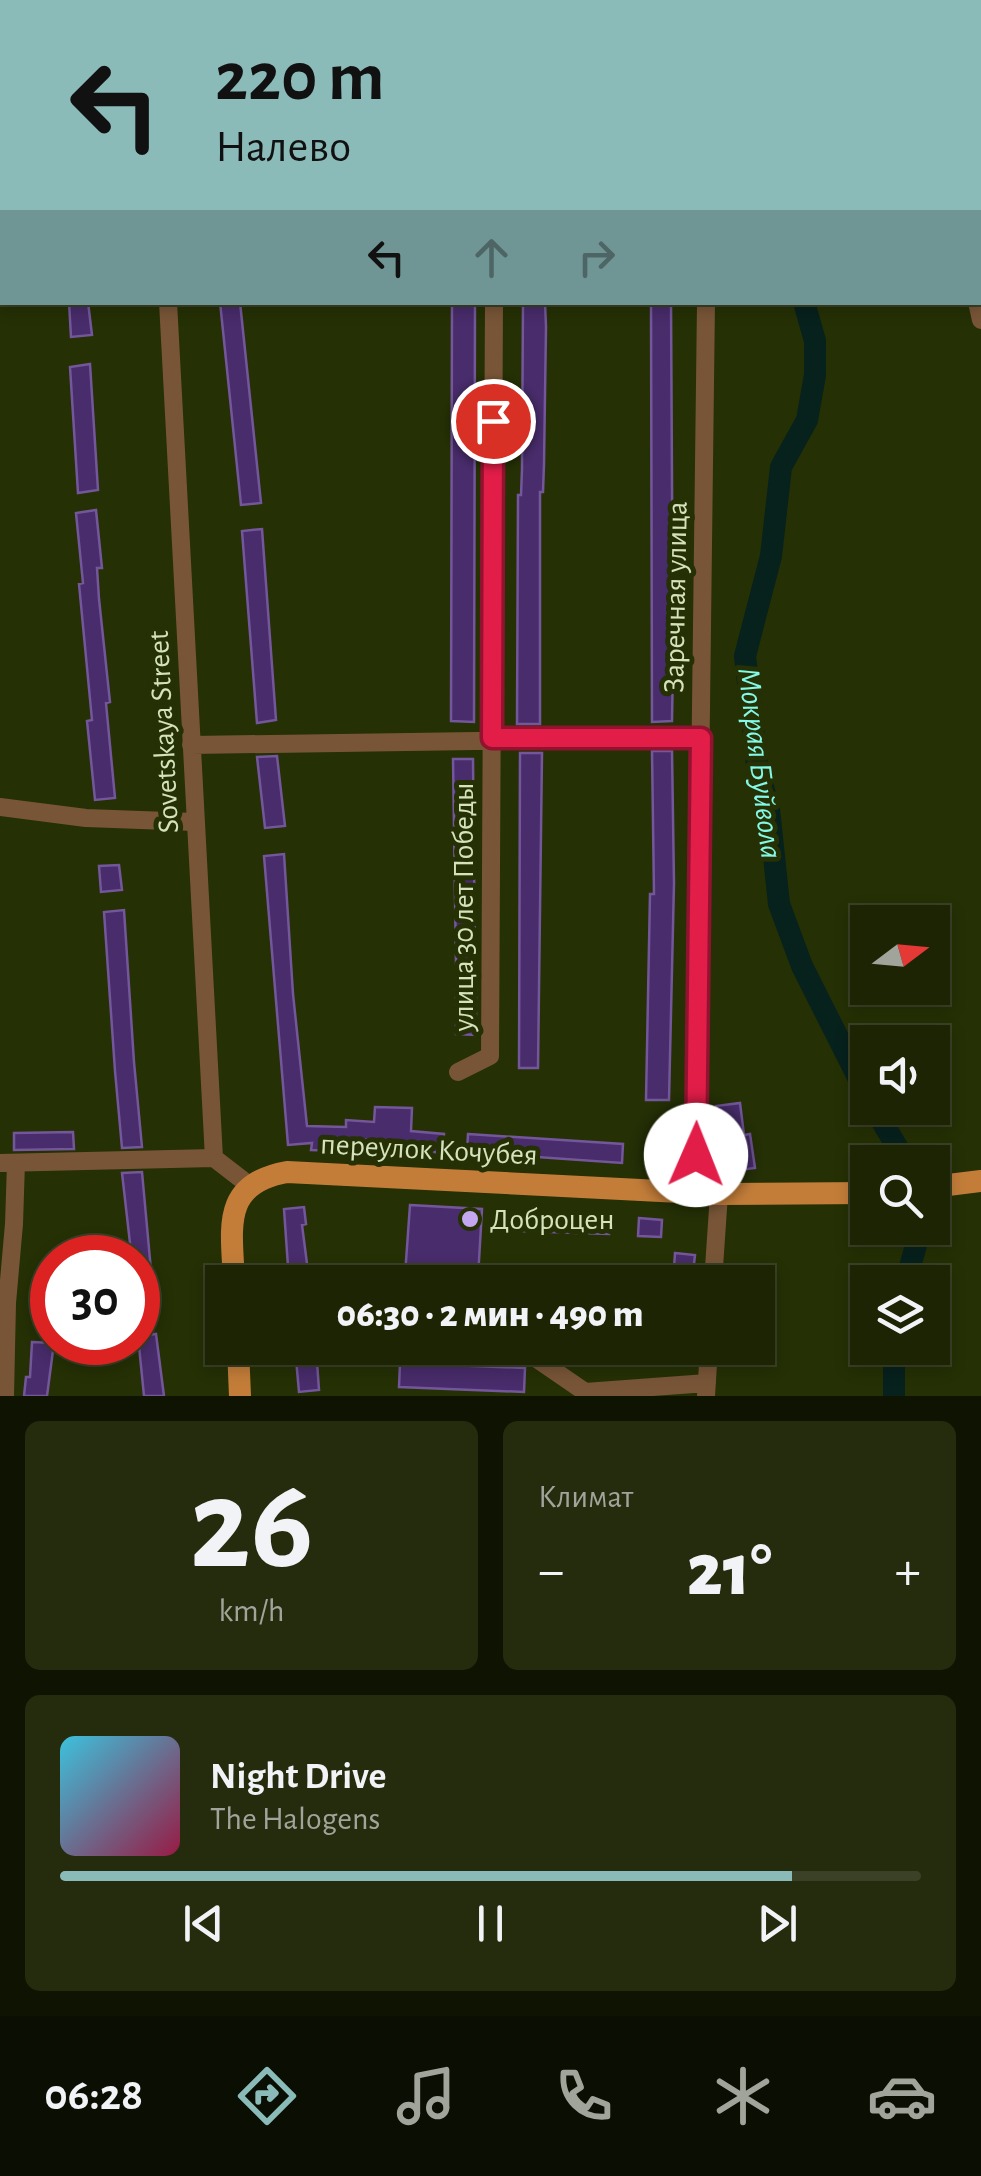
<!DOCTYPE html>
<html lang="ru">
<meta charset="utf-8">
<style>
body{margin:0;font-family:"Alegreya Sans",sans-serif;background:#252c0e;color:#f1f3f6;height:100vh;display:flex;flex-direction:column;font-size:38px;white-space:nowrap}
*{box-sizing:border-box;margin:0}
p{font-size:32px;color:#a0a49a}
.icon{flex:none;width:55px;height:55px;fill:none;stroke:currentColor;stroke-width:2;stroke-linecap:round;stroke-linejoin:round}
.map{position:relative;height:1396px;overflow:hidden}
.panel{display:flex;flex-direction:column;gap:25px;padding:25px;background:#0f1402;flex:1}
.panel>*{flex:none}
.guide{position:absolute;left:0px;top:0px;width:982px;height:305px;box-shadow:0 5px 15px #0003,0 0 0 2px #3a4126;background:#8bbbb9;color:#111;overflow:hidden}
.needle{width:65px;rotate:74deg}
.buttons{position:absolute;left:850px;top:905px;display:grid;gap:20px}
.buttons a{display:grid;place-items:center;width:100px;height:100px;border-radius:0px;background:#1c2404;box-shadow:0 5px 15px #0003,0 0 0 2px #3a4126;font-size:50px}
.speed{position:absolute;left:30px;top:1235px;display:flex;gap:20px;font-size:50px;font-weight:700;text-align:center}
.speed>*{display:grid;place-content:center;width:130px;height:130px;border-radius:50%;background:#1c2404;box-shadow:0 5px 15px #0003,0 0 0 2px #3a4126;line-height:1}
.speed .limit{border:15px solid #d22;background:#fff;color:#111}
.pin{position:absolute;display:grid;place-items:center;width:85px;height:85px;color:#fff;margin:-42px;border:5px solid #fff;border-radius:50%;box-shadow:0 2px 10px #0007}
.me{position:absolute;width:110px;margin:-55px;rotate:1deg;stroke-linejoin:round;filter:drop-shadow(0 0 8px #0008)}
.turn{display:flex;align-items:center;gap:35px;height:210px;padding:0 50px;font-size:45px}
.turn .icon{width:130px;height:130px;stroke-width:2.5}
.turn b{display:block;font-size:70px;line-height:85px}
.lanes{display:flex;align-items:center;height:95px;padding:0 50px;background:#0003;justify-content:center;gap:50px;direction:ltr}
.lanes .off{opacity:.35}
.big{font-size:75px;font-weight:800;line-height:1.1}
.panel .widget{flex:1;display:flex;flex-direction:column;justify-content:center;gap:15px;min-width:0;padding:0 35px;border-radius:15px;background:#252c0e}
.panel .dial{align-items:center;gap:0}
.dial b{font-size:130px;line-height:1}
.song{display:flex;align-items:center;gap:30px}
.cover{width:120px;height:120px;border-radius:15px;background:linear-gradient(135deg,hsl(190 70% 55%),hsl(340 70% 35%))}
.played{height:10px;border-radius:5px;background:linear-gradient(90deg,#8bbbb9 85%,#3a4126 85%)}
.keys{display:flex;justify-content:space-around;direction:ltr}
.heat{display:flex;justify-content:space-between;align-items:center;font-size:55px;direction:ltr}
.panel .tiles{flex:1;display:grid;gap:25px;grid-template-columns:1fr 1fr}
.widget:last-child{grid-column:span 2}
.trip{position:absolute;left:205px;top:1265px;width:570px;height:100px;border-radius:0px;background:#1c2404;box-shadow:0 5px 15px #0003,0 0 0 2px #3a4126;font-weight:800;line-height:100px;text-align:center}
.tabs{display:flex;height:160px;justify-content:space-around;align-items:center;background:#0b0e02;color:#a0a49a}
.tabs .icon{width:70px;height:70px}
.tabs .active{color:#8bbbb9}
.tabs b{font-size:45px;color:#f1f3f6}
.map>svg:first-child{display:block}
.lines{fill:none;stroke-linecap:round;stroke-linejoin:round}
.river{stroke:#07211d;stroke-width:22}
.building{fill:#482c6b;stroke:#73579a;stroke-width:2.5}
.minor{stroke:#785537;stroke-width:18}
.major{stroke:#c37d39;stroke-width:22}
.route-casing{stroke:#92132f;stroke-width:25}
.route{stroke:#e11d48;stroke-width:18}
.poi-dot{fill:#c4a7f1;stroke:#253005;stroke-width:4}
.labels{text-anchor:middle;stroke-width:10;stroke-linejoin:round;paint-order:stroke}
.street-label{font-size:30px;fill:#d5e2bb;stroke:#253005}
.poi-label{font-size:30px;fill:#d5e2bb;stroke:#253005;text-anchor:start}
.water-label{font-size:32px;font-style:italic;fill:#83f9e6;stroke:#253005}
</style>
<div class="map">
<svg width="981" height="1396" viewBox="0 0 981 1396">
<rect width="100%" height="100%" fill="#253005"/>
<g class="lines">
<!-- river -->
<path class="river" d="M680,0L682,2
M804,302L815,341V375L807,420L781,467L771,556L745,656L757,765L769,809L779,904L802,966L868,1097
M874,1108L906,1162
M906,1282L916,1245V1228
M894,1396V1348"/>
</g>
<!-- building -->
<path class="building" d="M69,302H88L92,335L71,337Z
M220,302H240L261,503L241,505Z
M452,302H475L474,722L451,721Z
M523,302H545L546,327L544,464L543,492H540V724H517L518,495H521L522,469Z
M651,302H671L673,663L672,721L652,722Z
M90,364L98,490L78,493L70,367Z
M96,510L102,568H97L99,599L110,702L106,703L115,798L95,800L87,721L92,720L79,584L83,583L76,513Z
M262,529L276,720L257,723L242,531Z
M652,751H672L674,883L669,1100H646L650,894H654Z
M520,753H542L538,1068H519Z
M277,756L285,826L265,828L257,757Z
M453,759H473L475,965H456Z
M284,854L293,994L307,1126L346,1127V1120L374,1122L375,1107L412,1108L411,1131L444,1134L443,1153L410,1150V1155L373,1153V1140L336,1138V1151L311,1150L312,1143L288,1145L264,856Z
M119,865L122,890L101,892L99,866Z
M124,910L134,1062L142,1147L122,1148L115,1071L104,912Z
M456,986H476V1035L456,1034Z
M740,1103L744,1135L750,1134L755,1168L708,1174V1138L721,1137L716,1106Z
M73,1132L74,1149L14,1150V1133Z
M468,1134L623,1144L622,1163L467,1152Z
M142,1172L155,1314L138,1316V1252H131L122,1173Z
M410,1205L482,1209L478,1278L405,1275Z
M304,1207L306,1224L302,1225L309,1279L289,1281L284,1209Z
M519,1214L609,1217V1234L518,1231Z
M639,1218L662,1220L661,1237L638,1236Z
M675,1253L695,1255L692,1282H673Z
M37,1271L52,1272V1321L37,1320Z
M156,1334L164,1396H144L138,1336Z
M32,1342L54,1343L47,1396H24L26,1377H30Z
M295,1348H316L319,1390L299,1392Z
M400,1363L525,1368L524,1392L399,1387Z"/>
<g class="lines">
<!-- minor -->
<path class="minor" d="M153,0V2
M495,0V2
M904,0V2
M0,68H2
M168,302L214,1158
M977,302L981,320
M191,745L701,738
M0,807L86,818L195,822
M458,1072L490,1056L494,302
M0,1163L214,1158L249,1185
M695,1193L706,302
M713,1282L719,1194
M521,1348L585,1392L707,1383
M5,1396L7,1303L14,1224L16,1163
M706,1396L709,1348"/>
<!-- major -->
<path class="major" d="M932,1187L981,1181
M234,1282C232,1229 220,1184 287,1172L719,1194L868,1193
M238,1348L240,1396"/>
</g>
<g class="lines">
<defs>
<path id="route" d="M493,421L492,738H701L696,1155"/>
</defs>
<!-- route casing -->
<use href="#route" class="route-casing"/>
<!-- route -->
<use href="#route" class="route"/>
</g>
<!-- markers -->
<circle class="poi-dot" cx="470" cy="1219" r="10"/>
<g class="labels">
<!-- street labels -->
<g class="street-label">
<text transform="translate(675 597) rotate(-89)" y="10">Заречная улица</text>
<text transform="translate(163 732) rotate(-93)" y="10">Sovetskaya Street</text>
<text transform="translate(463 907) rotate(-90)" y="10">улица 30 лет Победы</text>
<text transform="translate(429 1149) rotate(3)" y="10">переулок Кочубея</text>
</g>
<!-- poi labels -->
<g class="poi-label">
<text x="490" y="1229">Доброцен</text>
</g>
<!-- water labels -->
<g class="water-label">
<text transform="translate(761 763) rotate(83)" y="11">Мокрая Буйвола</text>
</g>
</g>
</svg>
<div class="buttons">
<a><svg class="needle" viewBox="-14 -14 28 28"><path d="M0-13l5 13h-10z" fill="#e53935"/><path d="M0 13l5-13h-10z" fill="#a0a49a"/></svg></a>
<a><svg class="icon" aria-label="sound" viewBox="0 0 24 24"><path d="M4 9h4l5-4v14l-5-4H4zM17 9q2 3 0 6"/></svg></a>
<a><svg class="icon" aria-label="search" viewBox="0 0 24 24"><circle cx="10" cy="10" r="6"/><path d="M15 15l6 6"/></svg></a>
<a><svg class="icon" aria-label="layers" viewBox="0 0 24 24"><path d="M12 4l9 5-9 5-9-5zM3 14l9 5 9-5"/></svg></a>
</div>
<div class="speed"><div class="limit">30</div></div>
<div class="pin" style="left:493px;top:421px;background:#d93025"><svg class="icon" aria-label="arrive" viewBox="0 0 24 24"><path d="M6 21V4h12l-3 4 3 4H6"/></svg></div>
<svg class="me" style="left:696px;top:1155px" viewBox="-20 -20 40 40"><circle r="19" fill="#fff"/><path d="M0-13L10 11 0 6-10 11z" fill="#e11d48"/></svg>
<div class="trip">06:30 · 2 мин · 490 m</div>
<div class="guide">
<div class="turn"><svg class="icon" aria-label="left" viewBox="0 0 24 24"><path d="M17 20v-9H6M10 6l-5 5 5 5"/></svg><div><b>220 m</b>Налево</div></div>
<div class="lanes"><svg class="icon" aria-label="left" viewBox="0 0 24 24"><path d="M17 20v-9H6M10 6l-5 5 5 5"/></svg><svg class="icon off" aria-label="ahead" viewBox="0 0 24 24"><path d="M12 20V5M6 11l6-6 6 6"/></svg><svg class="icon off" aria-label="right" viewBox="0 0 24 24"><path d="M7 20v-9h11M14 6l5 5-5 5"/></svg></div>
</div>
</div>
<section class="panel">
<div class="tiles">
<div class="widget dial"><b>26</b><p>km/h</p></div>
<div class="widget"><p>Климат</p>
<div class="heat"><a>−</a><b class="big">21°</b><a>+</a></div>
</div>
<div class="widget">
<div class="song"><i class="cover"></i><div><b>Night Drive</b><p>The Halogens</p></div></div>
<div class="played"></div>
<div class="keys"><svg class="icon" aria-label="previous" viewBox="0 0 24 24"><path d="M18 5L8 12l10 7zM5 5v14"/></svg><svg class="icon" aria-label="pause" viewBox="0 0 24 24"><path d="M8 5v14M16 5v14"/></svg><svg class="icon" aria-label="next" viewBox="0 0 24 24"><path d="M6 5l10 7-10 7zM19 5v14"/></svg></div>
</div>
</div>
</section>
<nav class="tabs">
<b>06:28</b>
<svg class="icon active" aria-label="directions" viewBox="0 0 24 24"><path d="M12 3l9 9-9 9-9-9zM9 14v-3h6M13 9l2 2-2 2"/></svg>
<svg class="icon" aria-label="music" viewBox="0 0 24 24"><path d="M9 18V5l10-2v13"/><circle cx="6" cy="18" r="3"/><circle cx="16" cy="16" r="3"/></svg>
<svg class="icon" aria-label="phone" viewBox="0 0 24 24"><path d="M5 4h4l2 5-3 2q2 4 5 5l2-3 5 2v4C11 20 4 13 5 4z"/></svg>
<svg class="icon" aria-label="climate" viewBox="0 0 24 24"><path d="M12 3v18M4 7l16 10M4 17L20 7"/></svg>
<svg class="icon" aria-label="car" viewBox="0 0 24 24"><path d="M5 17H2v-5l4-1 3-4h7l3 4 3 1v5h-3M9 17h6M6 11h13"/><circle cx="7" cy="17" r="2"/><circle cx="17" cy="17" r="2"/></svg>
</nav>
